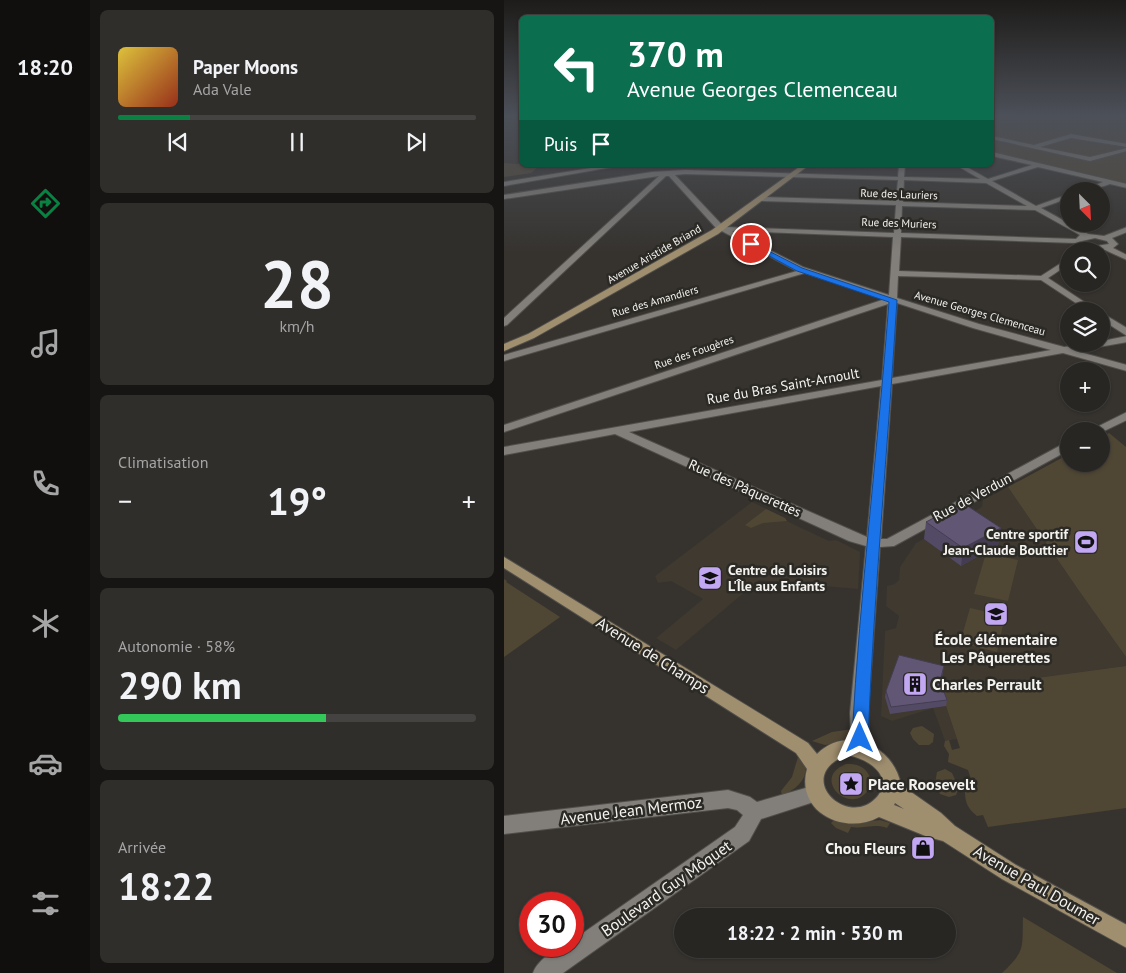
<!DOCTYPE html>
<html lang="fr">
<meta charset="utf-8">
<style>
body{margin:0;font-family:"PT Sans",sans-serif;background:#302e2b;color:#f1f3f6;height:100vh;display:flex;flex-direction:column;font-size:19px;white-space:nowrap}
*{box-sizing:border-box;margin:0}
p{font-size:16px;color:#a5a5a6}
.icon{flex:none;width:28px;height:28px;fill:none;stroke:currentColor;stroke-width:2;stroke-linecap:round;stroke-linejoin:round}
.map{position:relative;flex:1;overflow:hidden}
.details{display:flex;flex-direction:column;gap:10px;padding:10px;background:#161513;width:414px}
.details>*{flex:none}
.hud{position:absolute;left:15px;top:15px;width:475px;height:152px;border-radius:8px;box-shadow:0 1px 4px #0004,0 0 0 1px #444341;background:#0b6e4f;color:#fff;overflow:hidden}
.needle{width:32px;rotate:156deg}
.fabs{position:absolute;left:556px;top:182px;display:grid;gap:10px}
.fabs a{display:grid;place-items:center;width:50px;height:50px;border-radius:50%;background:#282623;box-shadow:0 1px 4px #0004,0 0 0 1px #444341;font-size:25px}
.speed{position:absolute;left:15px;top:892px;display:flex;gap:10px;font-size:25px;font-weight:700;text-align:center}
.speed>*{display:grid;place-content:center;width:65px;height:65px;border-radius:50%;background:#282623;box-shadow:0 1px 4px #0004,0 0 0 1px #444341;line-height:1}
.speed .limit{border:8px solid #d22;background:#fff;color:#111}
.pin{position:absolute;display:grid;place-items:center;width:42px;height:42px;color:#fff;margin:-21px;border:2px solid #fff;border-radius:50%;box-shadow:0 1px 5px #0007}
.me{position:absolute;width:55px;margin:-28px;rotate:0deg;stroke-linejoin:round;filter:drop-shadow(0 0 4px #0008)}
.turn{display:flex;align-items:center;gap:18px;height:105px;padding:0 25px;font-size:22px}
.turn .icon{width:65px;height:65px;stroke-width:2.5}
.turn b{display:block;font-size:35px;line-height:42px}
.then{display:flex;align-items:center;height:48px;padding:0 25px;background:#0003;gap:10px;font-size:19px}
.big{font-size:38px;font-weight:600;line-height:1.1}
.details .tile{flex:1;display:flex;flex-direction:column;justify-content:center;gap:8px;min-width:0;padding:0 18px;border-radius:8px;background:#302e2b}
.details .dial{align-items:center;gap:0}
.dial b{font-size:65px;line-height:1}
.song{display:flex;align-items:center;gap:15px}
.cover{width:60px;height:60px;border-radius:8px;background:linear-gradient(135deg,hsl(50 70% 55%),hsl(10 70% 35%))}
.played{height:5px;border-radius:2px;background:linear-gradient(90deg,#0b8043 20%,#444341 20%)}
.keys{display:flex;justify-content:space-around;direction:ltr}
.heat{display:flex;justify-content:space-between;align-items:center;font-size:28px;direction:ltr}
.charge{height:8px;border-radius:4px;background:linear-gradient(90deg,#34c759 58%,#444341 0)}
.trip{position:absolute;left:170px;top:908px;width:282px;height:50px;border-radius:25px;background:#282623;box-shadow:0 1px 4px #0004,0 0 0 1px #444341;font-weight:600;line-height:50px;text-align:center}
main{display:flex;flex:1;min-height:0}
.dock{display:flex;flex-direction:column;width:90px;justify-content:space-around;align-items:center;background:#100f0e;color:#a5a5a6}
.dock .icon{width:35px;height:35px}
.dock .on{color:#0b8043}
.dock b{font-size:22px;color:#f1f3f6}
.map>svg:first-child{display:block}
.built{fill:#3f392f}
.green{fill:#504634}
.lines{fill:none;stroke-linecap:round;stroke-linejoin:round}
.street-casing{stroke:#514f4b;stroke-width:2}
.secondary-casing{stroke:#514f4b;stroke-width:2}
.street{fill:#827f7a;fill-rule:evenodd}
.secondary{fill:#a08f6f;fill-rule:evenodd}
.wall{fill:#534b65}
.shaded-wall{fill:#443d52}
.building{fill:#615775;stroke:#443d52}
.route{fill:#1a73e8;stroke:#114b97}
.labels{text-anchor:middle;stroke-width:5;stroke-linejoin:round;paint-order:stroke}
.far-street-label{font-size:11px;fill:#f4f3f0;stroke:#2c2a25}
.street-label{font-size:14px;fill:#f4f3f0;stroke:#2c2a25}
.poi-label{font-size:14px;font-weight:bold;fill:#f4f3f0;stroke:#2c2a25;text-anchor:end}
.near-poi-label{font-size:16px;font-weight:bold;fill:#f4f3f0;stroke:#2c2a25;text-anchor:start}
.near-street-label{font-size:16px;fill:#f4f3f0;stroke:#2c2a25}
</style>
<main>
<nav class="dock">
<b>18:20</b>
<svg class="icon on" aria-label="directions" viewBox="0 0 24 24"><path d="M12 3l9 9-9 9-9-9zM9 14v-3h6M13 9l2 2-2 2"/></svg>
<svg class="icon" aria-label="music" viewBox="0 0 24 24"><path d="M9 18V5l10-2v13"/><circle cx="6" cy="18" r="3"/><circle cx="16" cy="16" r="3"/></svg>
<svg class="icon" aria-label="phone" viewBox="0 0 24 24"><path d="M5 4h4l2 5-3 2q2 4 5 5l2-3 5 2v4C11 20 4 13 5 4z"/></svg>
<svg class="icon" aria-label="climate" viewBox="0 0 24 24"><path d="M12 3v18M4 7l16 10M4 17L20 7"/></svg>
<svg class="icon" aria-label="car" viewBox="0 0 24 24"><path d="M5 17H2v-5l4-1 3-4h7l3 4 3 1v5h-3M9 17h6M6 11h13"/><circle cx="7" cy="17" r="2"/><circle cx="17" cy="17" r="2"/></svg>
<svg class="icon" aria-label="filters" viewBox="0 0 24 24"><path d="M4 7h16M4 17h16"/><circle cx="9" cy="7" r="2"/><circle cx="15" cy="17" r="2"/></svg>
</nav>
<section class="details">
<div class="tile">
<div class="song"><i class="cover"></i><div><b>Paper Moons</b><p>Ada Vale</p></div></div>
<div class="played"></div>
<div class="keys"><svg class="icon" aria-label="previous" viewBox="0 0 24 24"><path d="M18 5L8 12l10 7zM5 5v14"/></svg><svg class="icon" aria-label="pause" viewBox="0 0 24 24"><path d="M8 5v14M16 5v14"/></svg><svg class="icon" aria-label="next" viewBox="0 0 24 24"><path d="M6 5l10 7-10 7zM19 5v14"/></svg></div>
</div>
<div class="tile dial"><b>28</b><p>km/h</p></div>
<div class="tile"><p>Climatisation</p>
<div class="heat"><a>−</a><b class="big">19°</b><a>+</a></div>
</div>
<div class="tile"><p>Autonomie · 58%</p><b class="big">290 km</b><div class="charge"></div></div>
<div class="tile"><p>Arrivée</p><b class="big">18:22</b></div>
</section>
<div class="map">
<svg width="623" height="973" viewBox="0 0 623 973">
<rect width="100%" height="100%" fill="#36332f"/>
<!-- built -->
<path class="built" d="M504,487L573,588L622,657V666L437,691L453,739L441,741L429,708L388,721L377,716L381,631L392,628L395,616L382,606L383,586L391,584L395,580L396,567L412,543L478,507L479,500Z
M248,502L281,518L283,521L291,525L325,541L332,540L356,552L354,589L255,580L172,650L152,638L199,599L167,581L154,583L151,576Z"/>
<!-- green -->
<path class="green" d="M488,116L577,118L581,116H622V184L488,153Z
M0,163L41,166L34,167L27,173L0,177Z
M605,433L622,447V657L573,588L504,487L565,454V464H598V437Z
M262,509L281,518L283,521L259,523L247,528L241,525Z
M482,553L514,560L504,601L470,594Z
M0,579L3,581L2,582L56,617L0,657Z
M466,608L501,616L493,652L456,643Z
M622,666V808L484,827L479,815L473,816C464,809 461,802 461,792L469,785L464,770L444,762L445,754L440,746L441,741L445,740L448,750L456,748L437,691Z
M418,726L430,734L429,742L425,745H415L409,739L406,733L409,728Z
M349,729L348,740L346,741L321,745L308,741L328,732Z
M294,757L302,766C302,782 291,789 278,796L277,791L288,777Z
M342,764C356,763 367,770 367,785C351,821 304,779 342,764Z
M441,769L448,773L455,788L452,795L445,797L436,794L431,784L433,772Z
M330,820L347,824L376,820L386,823L383,828C371,823 359,829 347,827L344,833L332,828L327,823Z
M519,917L613,973H498C522,950 518,949 519,917Z"/>
<g class="lines">
<defs>
<path id="street" d="M567,134L623,144V147L567,138L536,147L586,157L623,148V151L586,161L488,139V136L530,145Z
M488,152L623,184V188L606,184L585,191H577L599,182L534,167L488,181L532,206L565,194V198L537,208L584,234L600,236L623,227V232L608,238L614,244L609,248L623,255V260L601,250H587L572,243L397,237L395,271L537,276L565,258V264L544,278L594,311H584L537,280L394,276L393,298L475,324L560,347L581,344H598V341L623,336V342L572,351L623,365V371L559,353L388,384L377,539H383L561,443L565,442V450L390,546L376,547L364,713L365,737L372,750L369,755L363,758L357,755L347,738L346,713L362,546L345,541L111,434L0,455V447L378,380L384,304L0,432V425L381,299L301,273L0,361V355L293,271L212,228L165,176H162L3,325L0,326V318L155,176L0,199V195L148,172L181,170L394,177L395,165H401L400,177L476,179L452,165H459L484,179L528,165L488,156ZM181,174L394,180L392,201L257,197L254,199L257,201L392,205L390,233L220,227L171,175ZM400,180L482,183L523,206L399,202ZM398,206L531,210L576,235L572,239L397,233ZM228,231L389,237L385,295L299,267ZM591,238L603,241L605,244L592,246L578,241ZM393,303L469,328L547,350L388,378ZM377,386L363,537L125,432Z
M106,165H120L0,186V182Z
M598,313L623,328V336L598,320Z
M623,412V420L598,432L585,431Z
M312,785L319,787L321,793L319,799L257,819L245,841L59,973H29C34,959 54,946 69,946V940L231,827L239,815L233,810L224,808L0,834V816L224,790L246,797L253,802Z"/>
<path id="secondary" d="M298,165H305L214,234L30,338L0,351V344L24,334L208,230Z
M0,557L304,743L313,754C343,724 390,746 397,785L437,813L451,826L512,865L623,925V948L498,879L439,841L424,837L375,817C341,836 291,812 303,769L292,753L0,568ZM343,755C363,758 392,776 372,798C343,829 288,776 343,755ZM391,803L400,809L390,805Z"/>
</defs>
<!-- street casing -->
<use href="#street" class="street-casing"/>
<!-- secondary casing -->
<use href="#secondary" class="secondary-casing"/>
<!-- street -->
<use href="#street" class="street"/>
<!-- secondary -->
<use href="#secondary" class="secondary"/>
</g>
<!-- wall -->
<path class="wall" d="M422,522L497,528L494,545L457,566L420,539Z
M439,672L437,682L443,700L442,706L386,714L381,697L382,691Z"/>
<!-- shaded-wall -->
<path class="shaded-wall" d="M497,528L494,545L457,566L459,548Z"/>
<!-- building -->
<path class="building" d="M459,503L497,528L459,548L422,522Z
M395,655L440,666L436,681L443,700L387,707L382,691Z"/>
<!-- sky -->
<linearGradient id="sky" x2="0" y2="1"><stop stop-color="#1e1c1a"/><stop offset="0.46" stop-color="#4c5058"/><stop offset="1" stop-color="#4c5058" stop-opacity="0"/></linearGradient>
<rect width="623" height="252" fill="url(#sky)"/>
<!-- route -->
<path class="route" d="M247,242L298,268L393,300C384,446 370,592 364,738L361,742L356,744L350,742L348,738C356,592 374,447 385,302L293,271L245,245L244,244Z"/>
<!-- icons -->
<defs>
<symbol id="stadium-square" viewBox="-11 -11 22 22"><rect x="-9" y="-9" width="18" height="18" rx="4" fill="#c2a7f2" stroke="#2c2a25"/><path d="M0-5a6.5 5 0 1 0 0 10a6.5 5 0 1 0 0-10ZM-3.5-1.8h7v3.6h-7Z" fill="#111"/></symbol>
<symbol id="school-square" viewBox="-11 -11 22 22"><rect x="-9" y="-9" width="18" height="18" rx="4" fill="#c2a7f2" stroke="#2c2a25"/><path d="M0-5L7-2L0 1L-7-2ZM-4 1L0 2.5L4 1V4Q0 6-4 4Z" fill="#111"/></symbol>
<symbol id="building-square" viewBox="-11 -11 22 22"><rect x="-9" y="-9" width="18" height="18" rx="4" fill="#c2a7f2" stroke="#2c2a25"/><path d="M-4-6H4V6H1V3H-1V6H-4ZM-2.5-4.3h1.7v1.8h-1.7ZM.8-4.3h1.7v1.8H.8ZM-2.5-1h1.7V.8h-1.7ZM.8-1h1.7V.8H.8Z" fill="#111"/></symbol>
<symbol id="sight-square" viewBox="-11 -11 22 22"><rect x="-9" y="-9" width="18" height="18" rx="4" fill="#c2a7f2" stroke="#2c2a25"/><path d="M0-6L1.8-2.2L6-1.7L2.9 1.2L3.7 5.4L0 3.3L-3.7 5.4L-2.9 1.2L-6-1.7L-1.8-2.2Z" fill="#111"/></symbol>
<symbol id="shop-square" viewBox="-11 -11 22 22"><rect x="-9" y="-9" width="18" height="18" rx="4" fill="#c2a7f2" stroke="#2c2a25"/><path d="M-5-2.5h2.3a2.7 3.5 0 0 1 5.4 0H5L5.5 6h-11ZM-1.5-2.5h3a1.5 2.3 0 0 0-3 0Z" fill="#111"/></symbol>
</defs>
<g fill-rule="evenodd">
<use href="#stadium-square" x="568" y="528" width="28" height="28"/>
<use href="#school-square" x="192" y="564" width="28" height="28"/>
<use href="#school-square" x="478" y="600" width="28" height="28"/>
<use href="#building-square" x="397" y="670" width="28" height="28"/>
<use href="#sight-square" x="333" y="770" width="28" height="28"/>
<use href="#shop-square" x="405" y="834" width="28" height="28"/>
</g>
<g class="labels">
<!-- far-street labels -->
<g class="far-street-label">
<text transform="translate(395 194) rotate(2)" y="4">Rue des Lauriers</text>
<text transform="translate(395 223) rotate(2)" y="4">Rue des Muriers</text>
<text transform="translate(150 254) rotate(-30)" y="4">Avenue Aristide Briand</text>
<text transform="translate(151 301) rotate(-16)" y="4">Rue des Amandiers</text>
<text transform="translate(476 313) rotate(16)" y="4">Avenue Georges Clemenceau</text>
<text transform="translate(190 352) rotate(-19)" y="4">Rue des Fougères</text>
</g>
<!-- street labels -->
<g class="street-label">
<text transform="translate(279 386) rotate(-10)" y="5">Rue du Bras Saint-Arnoult</text>
<text transform="translate(241 488) rotate(24)" y="5">Rue des Pâquerettes</text>
<text transform="translate(468 497) rotate(-28)" y="5">Rue de Verdun</text>
</g>
<!-- poi labels -->
<g class="poi-label">
<text x="564" y="539">Centre sportif<tspan x="564" dy="16">Jean-Claude Bouttier</tspan></text>
<text x="224" y="575" text-anchor="start">Centre de Loisirs<tspan x="224" dy="16">L'Île aux Enfants</tspan></text>
</g>
<!-- near-poi labels -->
<g class="near-poi-label">
<text x="492" y="645" text-anchor="middle">École élémentaire<tspan x="492" dy="18">Les Pâquerettes</tspan></text>
<text x="428" y="690">Charles Perrault</text>
<text x="364" y="790">Place Roosevelt</text>
<text x="402" y="854" text-anchor="end">Chou Fleurs</text>
</g>
<!-- near-street labels -->
<g class="near-street-label">
<text transform="translate(149 655) rotate(32)" y="6">Avenue de Champs</text>
<text transform="translate(127 810) rotate(-7)" y="6">Avenue Jean Mermoz</text>
<text transform="translate(533 885) rotate(30)" y="6">Avenue Paul Doumer</text>
<text transform="translate(162 888) rotate(-35)" y="6">Boulevard Guy Môquet</text>
</g>
</g>
</svg>
<div class="fabs">
<a><svg class="needle" viewBox="-14 -14 28 28"><path d="M0-13l5 13h-10z" fill="#e53935"/><path d="M0 13l5-13h-10z" fill="#a5a5a6"/></svg></a>
<a><svg class="icon" aria-label="search" viewBox="0 0 24 24"><circle cx="10" cy="10" r="6"/><path d="M15 15l6 6"/></svg></a>
<a><svg class="icon" aria-label="layers" viewBox="0 0 24 24"><path d="M12 4l9 5-9 5-9-5zM3 14l9 5 9-5"/></svg></a>
<a>+</a>
<a>−</a>
</div>
<div class="speed"><div class="limit">30</div></div>
<div class="pin" style="left:247px;top:244px;background:#d93025"><svg class="icon" aria-label="arrive" viewBox="0 0 24 24"><path d="M6 21V4h12l-3 4 3 4H6"/></svg></div>
<svg class="me" style="left:356px;top:738px" viewBox="-20 -20 40 40"><path d="M0-17L14 15 0 8-14 15z" fill="#1a73e8" stroke="#fff" stroke-width="4"/></svg>
<div class="trip">18:22 · 2 min · 530 m</div>
<div class="hud">
<div class="turn"><svg class="icon" aria-label="left" viewBox="0 0 24 24"><path d="M17 20v-9H6M10 6l-5 5 5 5"/></svg><div><b>370 m</b>Avenue Georges Clemenceau</div></div>
<div class="then">Puis<svg class="icon" aria-label="arrive" viewBox="0 0 24 24"><path d="M6 21V4h12l-3 4 3 4H6"/></svg></div>
</div>
</div>
</main>
